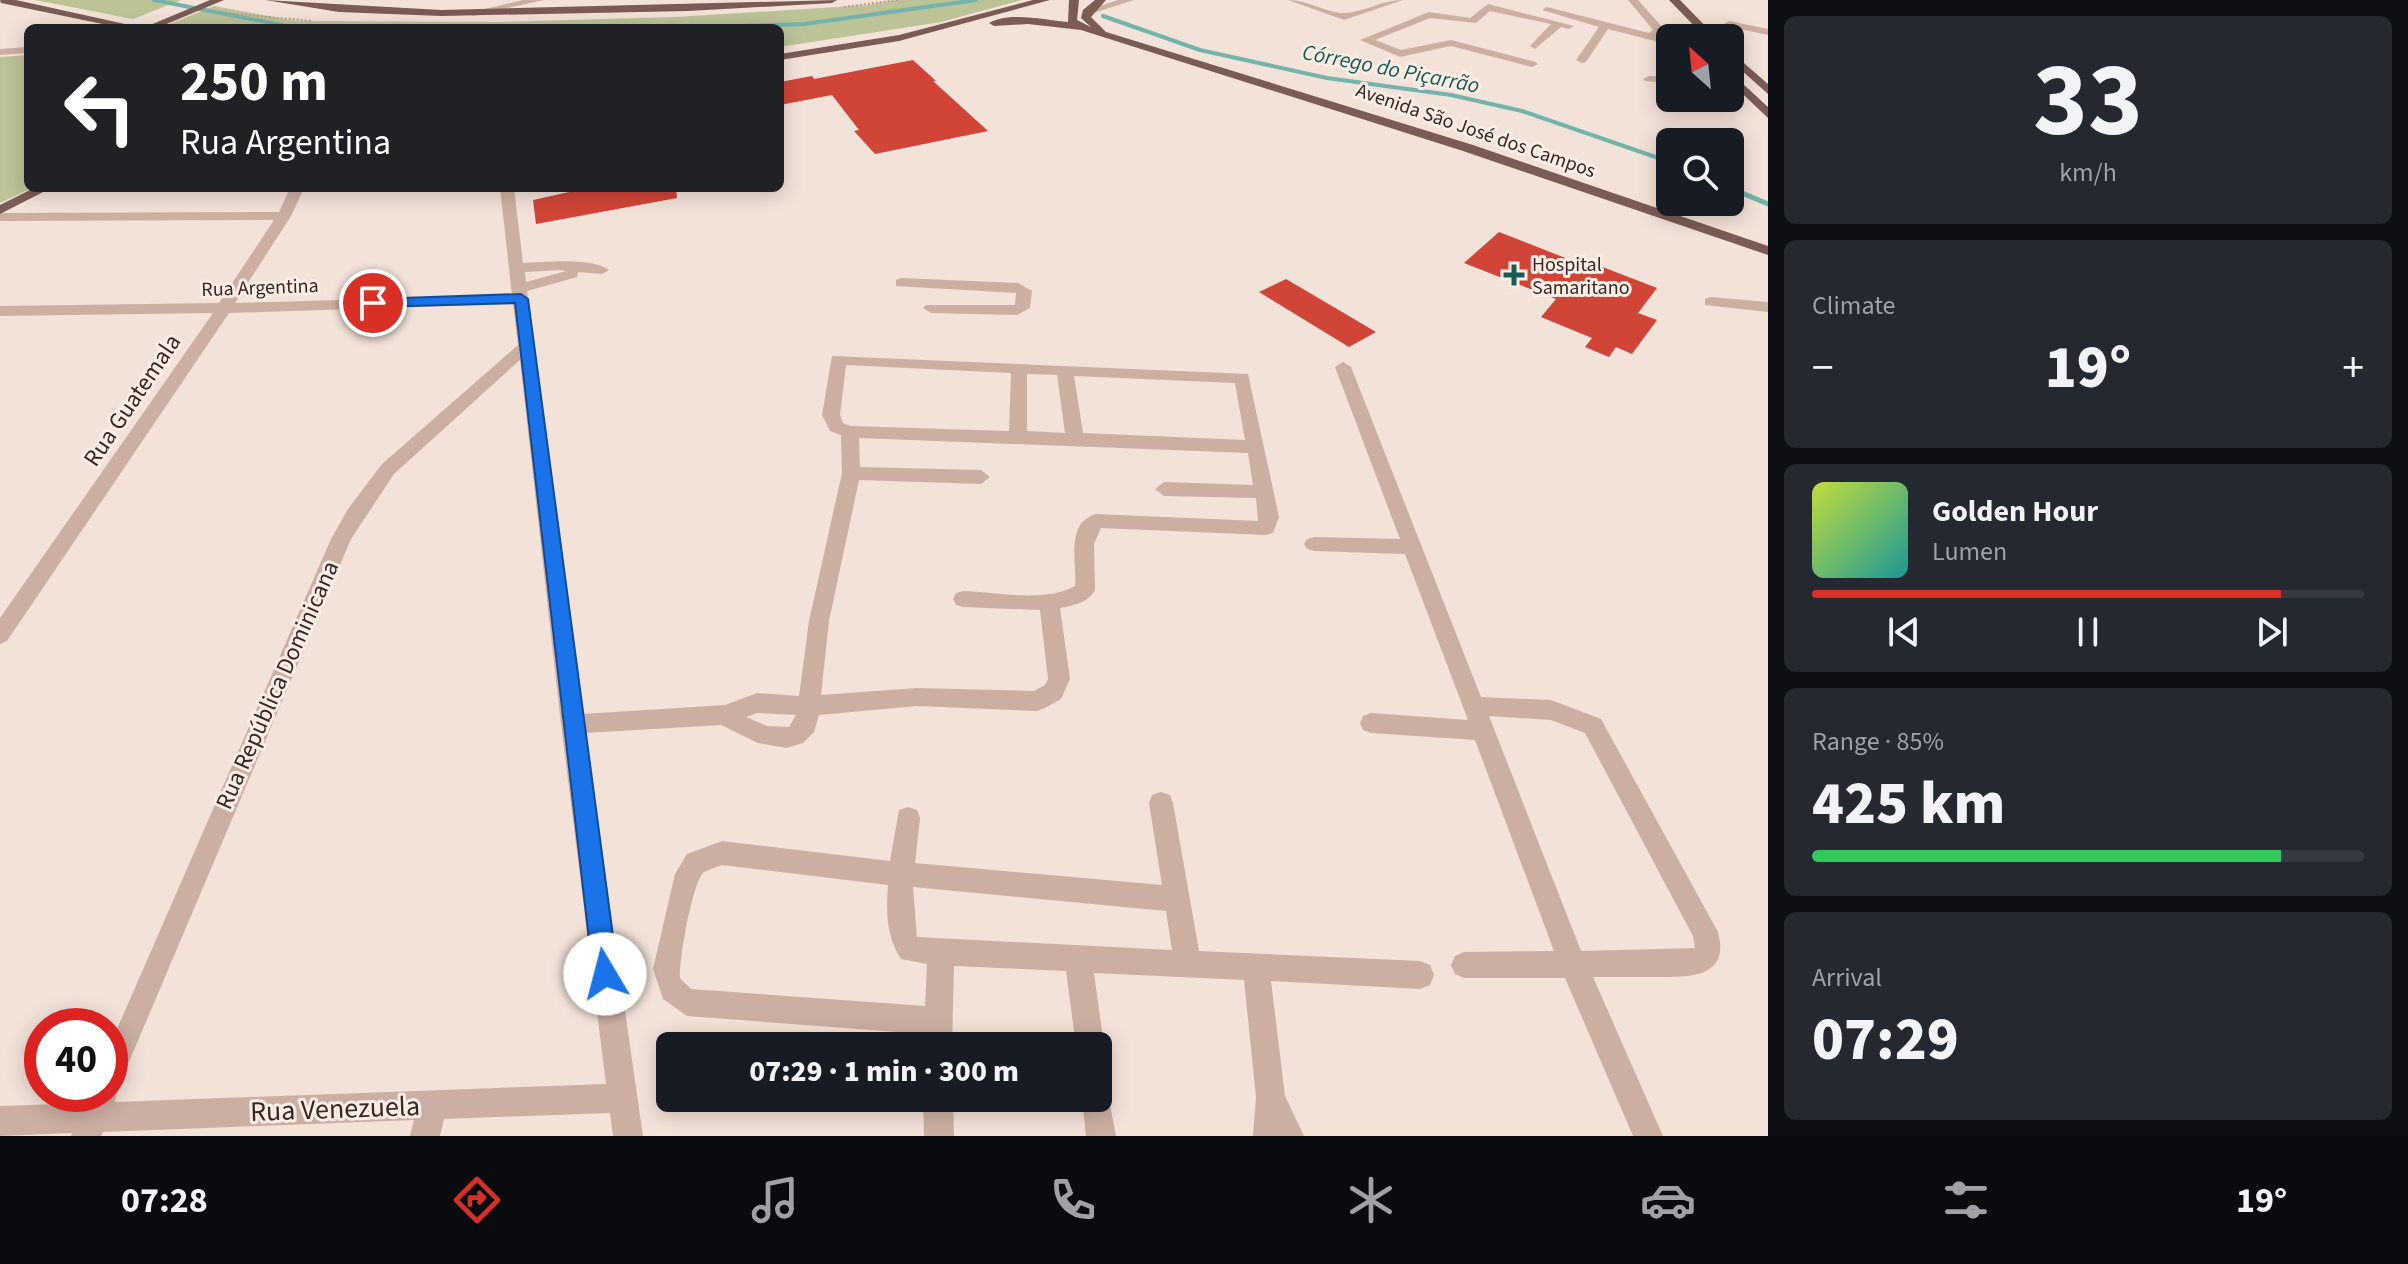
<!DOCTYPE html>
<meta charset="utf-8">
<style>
body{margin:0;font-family:"Source Sans 3",sans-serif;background:#242831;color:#f1f3f6;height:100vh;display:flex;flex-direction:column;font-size:30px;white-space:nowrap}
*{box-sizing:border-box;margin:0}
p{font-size:26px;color:#9ea1a6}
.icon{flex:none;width:44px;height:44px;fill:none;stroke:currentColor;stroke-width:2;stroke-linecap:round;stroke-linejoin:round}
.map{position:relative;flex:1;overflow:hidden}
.sheet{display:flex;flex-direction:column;gap:16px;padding:16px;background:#0d0f14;width:640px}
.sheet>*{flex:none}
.top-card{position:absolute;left:24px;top:24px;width:760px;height:168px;border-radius:12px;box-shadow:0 4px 20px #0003;background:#202124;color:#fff;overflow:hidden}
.needle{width:52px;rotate:333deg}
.tools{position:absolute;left:1656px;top:24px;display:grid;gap:16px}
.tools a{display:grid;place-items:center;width:88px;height:88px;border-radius:12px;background:#171b24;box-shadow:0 4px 20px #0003;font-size:40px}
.speed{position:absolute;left:24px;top:1008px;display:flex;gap:16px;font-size:40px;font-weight:700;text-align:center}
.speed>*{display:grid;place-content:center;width:104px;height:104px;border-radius:50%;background:#171b24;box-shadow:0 4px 20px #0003;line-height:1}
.speed .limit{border:12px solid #d22;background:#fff;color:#111}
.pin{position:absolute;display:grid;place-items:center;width:68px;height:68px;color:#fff;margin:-34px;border:4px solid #fff;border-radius:50%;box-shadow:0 2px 8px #0007}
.me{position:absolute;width:88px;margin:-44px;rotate:352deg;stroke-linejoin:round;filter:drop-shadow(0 0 6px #0008)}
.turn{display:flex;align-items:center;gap:28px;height:168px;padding:0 24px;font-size:36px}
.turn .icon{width:104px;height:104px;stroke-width:2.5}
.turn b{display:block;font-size:56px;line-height:68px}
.big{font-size:60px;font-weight:800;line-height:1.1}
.sheet .tile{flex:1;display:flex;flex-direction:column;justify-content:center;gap:12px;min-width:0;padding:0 28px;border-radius:12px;background:#242831}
.sheet .dial{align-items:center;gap:0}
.dial b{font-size:104px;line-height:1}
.song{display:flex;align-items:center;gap:24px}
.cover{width:96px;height:96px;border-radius:12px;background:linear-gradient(135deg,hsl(70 70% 55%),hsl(180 70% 35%))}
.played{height:8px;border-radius:4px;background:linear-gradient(90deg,#d93025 85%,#363941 85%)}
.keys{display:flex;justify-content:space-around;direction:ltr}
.heat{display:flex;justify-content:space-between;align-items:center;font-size:44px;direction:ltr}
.charge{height:12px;border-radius:6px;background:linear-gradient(90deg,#34c759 85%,#363941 0)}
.trip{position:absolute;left:656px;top:1032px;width:456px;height:80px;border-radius:12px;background:#171b24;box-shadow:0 4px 20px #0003;font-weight:800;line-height:80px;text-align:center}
.menu{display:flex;height:128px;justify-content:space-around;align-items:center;background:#090b0e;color:#9ea1a6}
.menu .icon{width:56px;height:56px}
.menu .selected{color:#d93025}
.menu b{font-size:36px;color:#f1f3f6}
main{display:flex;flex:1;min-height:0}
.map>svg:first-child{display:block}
.green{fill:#bcc397}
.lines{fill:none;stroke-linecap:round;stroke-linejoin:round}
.stream-far1{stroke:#74b3ab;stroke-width:4}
.stream{stroke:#74b3ab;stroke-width:5}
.building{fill:#d14538}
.path{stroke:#b8998d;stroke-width:2;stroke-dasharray:2 2;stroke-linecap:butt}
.minor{fill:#ccafa3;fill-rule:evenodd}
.major{fill:#7a5c55;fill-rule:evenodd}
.route{fill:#1a73e8;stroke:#114b97;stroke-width:2}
.poi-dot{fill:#175c55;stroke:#fbede4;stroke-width:3}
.labels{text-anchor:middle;stroke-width:6;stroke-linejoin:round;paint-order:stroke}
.far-street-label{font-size:20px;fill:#362826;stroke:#fbede4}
.far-poi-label{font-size:20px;fill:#362826;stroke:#fbede4;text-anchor:start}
.far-water-label{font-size:22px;font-style:italic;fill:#175c55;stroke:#fbede4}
.street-label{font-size:24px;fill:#362826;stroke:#fbede4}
.near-street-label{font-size:28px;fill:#362826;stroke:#fbede4}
</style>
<main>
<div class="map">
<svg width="1768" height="1136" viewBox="0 0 1768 1136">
<rect width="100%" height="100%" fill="#f3e2d8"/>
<!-- green -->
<path class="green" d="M35,0H181L133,19Z
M897,0H1022L941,22L780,47V28L165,26L214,6L295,21L498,22L676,17L869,5Z
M28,55V188H32L0,203V57Z"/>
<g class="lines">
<!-- stream-far1 -->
<path class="stream-far1" d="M154,0L297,28
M1103,16L1200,50L1327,78L1451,95L1522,111L1670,162
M686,28L804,24L976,0"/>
<!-- stream -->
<path class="stream" d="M1730,188L1768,204"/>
</g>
<!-- building -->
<path class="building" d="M913,60L936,81H933L988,131L875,154L854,131L859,130L832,95L780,105V82L812,76L814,79Z
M587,188H676L677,198L536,224L533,200Z
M1499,232L1596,270L1600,266L1657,288L1638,313L1657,320L1632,354L1616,347L1609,357L1585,347L1592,338L1541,317L1556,299L1464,263Z
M1286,279L1376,332L1349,347L1259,292Z"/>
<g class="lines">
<!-- path -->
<path class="path" d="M844,7L897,0
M225,13L312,21"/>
<!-- minor -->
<path class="minor" d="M523,0H544L473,16L468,13Z
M1118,0H1134L1087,15L1082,12Z
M1288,0C1308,0 1329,14 1345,13C1365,12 1382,0 1403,0L1344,20Z
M1628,0H1638L1664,29L1686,28L1691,31L1663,37L1670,39V45L1608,29L1586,62L1582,63L1576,60L1599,27L1542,10L1547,7L1649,33L1653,30Z
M1488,4L1574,26L1569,29L1561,27L1535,49L1530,46L1551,24L1490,11L1476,23L1430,18L1375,40L1401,50L1451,40L1536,62L1538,64L1532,67L1451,46L1400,57L1360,40L1429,12L1470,18Z
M1729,21L1768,29V35L1725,26L1724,24Z
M28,47V53L0,55V49Z
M1649,76L1670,77V83L1645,81L1643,79Z
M290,188H304L291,216L235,303L512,295L500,188H514L523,263C545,262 593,257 609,270L602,274L578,272L577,277L527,291L582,714L725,705L757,693L799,696L809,621L842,473L841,435L830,431L822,415L832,356L1248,374L1279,517L1273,533L1266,535L1101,528L1094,544L1095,590C1089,602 1073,606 1060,608L1070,679L1061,699L1045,708L1037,711L917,706L819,715L814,732L803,743L786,748L758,743L721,725L585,733L643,1136H613L610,1113L444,1119L440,1136H410L414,1120L103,1132L101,1136H71L72,1133L0,1136V1106L85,1103L89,1094H110V1045L331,539L348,509L382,464L518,345L513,304L229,313L7,641L0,644V618L213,313L0,316V306L219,303L274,220L0,221V213L279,212ZM561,270L566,271L526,282L525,272ZM520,360L561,724L606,1084L115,1102L117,1090L351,539L394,474ZM846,365L1011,373L1009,431L851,426L843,423L840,415ZM1027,374L1057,375L1065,433L1027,431ZM1074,376L1235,383L1245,440L1083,433ZM859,438L1248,453L1253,485L1164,482L1155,489L1164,496L1256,498L1258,521L1096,514C1065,523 1077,562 1075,586C1045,603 997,592 963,591L956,593L953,599L956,605L963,607L1040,610L1048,679L1045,685L1034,691L917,688L821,695L829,621L859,480L981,484L990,477L981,470L860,467ZM757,713L796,715L789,727L767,726L746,717Z
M901,278L1018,283L1032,291L1030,308L1017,315L931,313L923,308L926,305H1015L1016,293L896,286V280Z
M1710,297L1768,302V312L1705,305V299Z
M1343,362L1351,367L1481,697L1551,700L1601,719L1718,932C1731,981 1684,977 1650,977C1631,977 1612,977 1593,977L1663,1136H1633L1565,978H1464L1455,974L1451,965L1455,956L1464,952L1554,951L1475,740L1371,733L1363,730L1360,723L1363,716L1371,713L1468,720L1405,554L1314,551L1307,549L1304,544L1307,539L1314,537L1400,539L1335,367ZM1489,716L1551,720L1585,733L1693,936L1695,948L1581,951Z
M1161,792L1170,795L1173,803L1199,951L1420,961L1430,965L1434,975L1430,985L1420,989L1271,981L1285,1096L1304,1136H1253L1256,1097L1244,980L1094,973L1104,1046L1098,1057V1046H1076L1066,971L954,966L952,1046H924V1034L687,1016L663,999L653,969L675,874L687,854L722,841L890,861L899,810L908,807L917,810L920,818L915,863L1162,885L1149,803L1152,795ZM722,865L888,885C886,911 886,936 901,959L927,964L925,1006L691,989L680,978C679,961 692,882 704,872C709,869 717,867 722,865ZM913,887L1166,911L1172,950L917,937Z
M1098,1084L1107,1088L1116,1136H1086L1082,1098H1098Z
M923,1098H953L954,1136H924Z"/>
<!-- major -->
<path class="major" d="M0,0H16L143,28L210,0H224L157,28H122L1,3Z
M265,0L441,10L837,0L832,3L688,11L441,16L339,12Z
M1033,0H1050L899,41L780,60V54L899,35Z
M1069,0H1079L1077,20L1091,27L1081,18L1083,10L1095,0H1106L1091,17L1106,32L1473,145L1768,246V255L1463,151L1081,30L1028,24L994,26L989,23C1009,11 1045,20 1068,22Z
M1669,0H1680L1717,38H1706Z
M1730,51L1768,84V94L1730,60Z
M1730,72L1768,107V118L1730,82Z
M34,188H51L0,214V205Z"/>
</g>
<!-- route -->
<path class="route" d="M521,294L528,299L618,974L614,982L605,986L597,982L593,974L515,303L373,307L366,303L373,299Z"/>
<!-- markers -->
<path class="poi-dot" d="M1510 263h8v8h8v8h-8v8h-8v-8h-8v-8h8z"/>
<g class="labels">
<!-- far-street labels -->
<g class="far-street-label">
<text transform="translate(1476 130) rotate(19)" y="7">Avenida São José dos Campos</text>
<text transform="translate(260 287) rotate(-2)" y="7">Rua Argentina</text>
</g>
<!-- far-poi labels -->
<g class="far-poi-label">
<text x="1532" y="271">Hospital<tspan x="1532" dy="23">Samaritano</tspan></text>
</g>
<!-- far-water labels -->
<g class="far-water-label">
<text transform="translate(1391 68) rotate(11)" y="8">Córrego do Piçarrão</text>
</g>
<!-- street labels -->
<g class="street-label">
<text transform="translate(132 400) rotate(-56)" y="8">Rua Guatemala</text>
<text transform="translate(277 685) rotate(-66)" y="8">Rua República Dominicana</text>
</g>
<!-- near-street labels -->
<g class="near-street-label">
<text transform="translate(335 1108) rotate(-2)" y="10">Rua Venezuela</text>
</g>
</g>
</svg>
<div class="tools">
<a><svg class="needle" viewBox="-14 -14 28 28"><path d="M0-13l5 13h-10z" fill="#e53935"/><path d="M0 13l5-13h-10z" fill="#9ea1a6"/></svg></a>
<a><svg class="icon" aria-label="search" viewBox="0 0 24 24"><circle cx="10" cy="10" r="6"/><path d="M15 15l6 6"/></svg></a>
</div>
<div class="speed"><div class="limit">40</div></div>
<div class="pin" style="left:373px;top:303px;background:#d93025"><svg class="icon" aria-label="arrive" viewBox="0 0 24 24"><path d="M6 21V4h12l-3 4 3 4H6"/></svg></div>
<svg class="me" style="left:605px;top:974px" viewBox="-20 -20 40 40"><circle r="19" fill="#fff"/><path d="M0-13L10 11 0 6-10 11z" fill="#1a73e8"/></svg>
<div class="trip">07:29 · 1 min · 300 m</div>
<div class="top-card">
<div class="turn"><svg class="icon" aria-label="left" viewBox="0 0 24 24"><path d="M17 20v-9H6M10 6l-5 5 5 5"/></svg><div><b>250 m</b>Rua Argentina</div></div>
</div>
</div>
<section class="sheet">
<div class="tile dial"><b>33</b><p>km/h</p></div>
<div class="tile"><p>Climate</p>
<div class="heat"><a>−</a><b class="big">19°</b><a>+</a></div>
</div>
<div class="tile">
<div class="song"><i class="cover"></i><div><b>Golden Hour</b><p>Lumen</p></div></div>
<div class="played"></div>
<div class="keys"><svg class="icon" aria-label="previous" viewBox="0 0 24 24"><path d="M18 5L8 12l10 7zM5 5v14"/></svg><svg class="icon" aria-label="pause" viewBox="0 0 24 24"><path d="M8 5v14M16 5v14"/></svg><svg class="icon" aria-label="next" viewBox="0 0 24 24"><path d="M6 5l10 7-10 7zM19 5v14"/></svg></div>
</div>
<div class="tile"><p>Range · 85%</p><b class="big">425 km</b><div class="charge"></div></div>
<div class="tile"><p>Arrival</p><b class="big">07:29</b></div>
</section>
</main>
<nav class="menu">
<b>07:28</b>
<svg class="icon selected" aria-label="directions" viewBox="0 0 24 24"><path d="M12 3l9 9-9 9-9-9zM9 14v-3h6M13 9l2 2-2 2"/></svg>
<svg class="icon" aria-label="music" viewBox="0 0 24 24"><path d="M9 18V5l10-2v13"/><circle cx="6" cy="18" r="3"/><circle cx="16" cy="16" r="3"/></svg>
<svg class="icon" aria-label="phone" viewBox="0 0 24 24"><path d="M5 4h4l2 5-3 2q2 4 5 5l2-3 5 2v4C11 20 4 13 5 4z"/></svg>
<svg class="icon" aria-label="climate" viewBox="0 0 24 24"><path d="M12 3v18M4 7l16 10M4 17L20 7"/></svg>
<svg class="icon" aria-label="car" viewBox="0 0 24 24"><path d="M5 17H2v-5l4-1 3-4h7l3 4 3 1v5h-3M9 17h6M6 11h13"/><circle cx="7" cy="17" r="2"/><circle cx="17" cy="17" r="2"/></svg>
<svg class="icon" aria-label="filters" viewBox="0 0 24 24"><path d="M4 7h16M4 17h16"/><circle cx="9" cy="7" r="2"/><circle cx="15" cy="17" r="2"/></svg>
<b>19°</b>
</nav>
